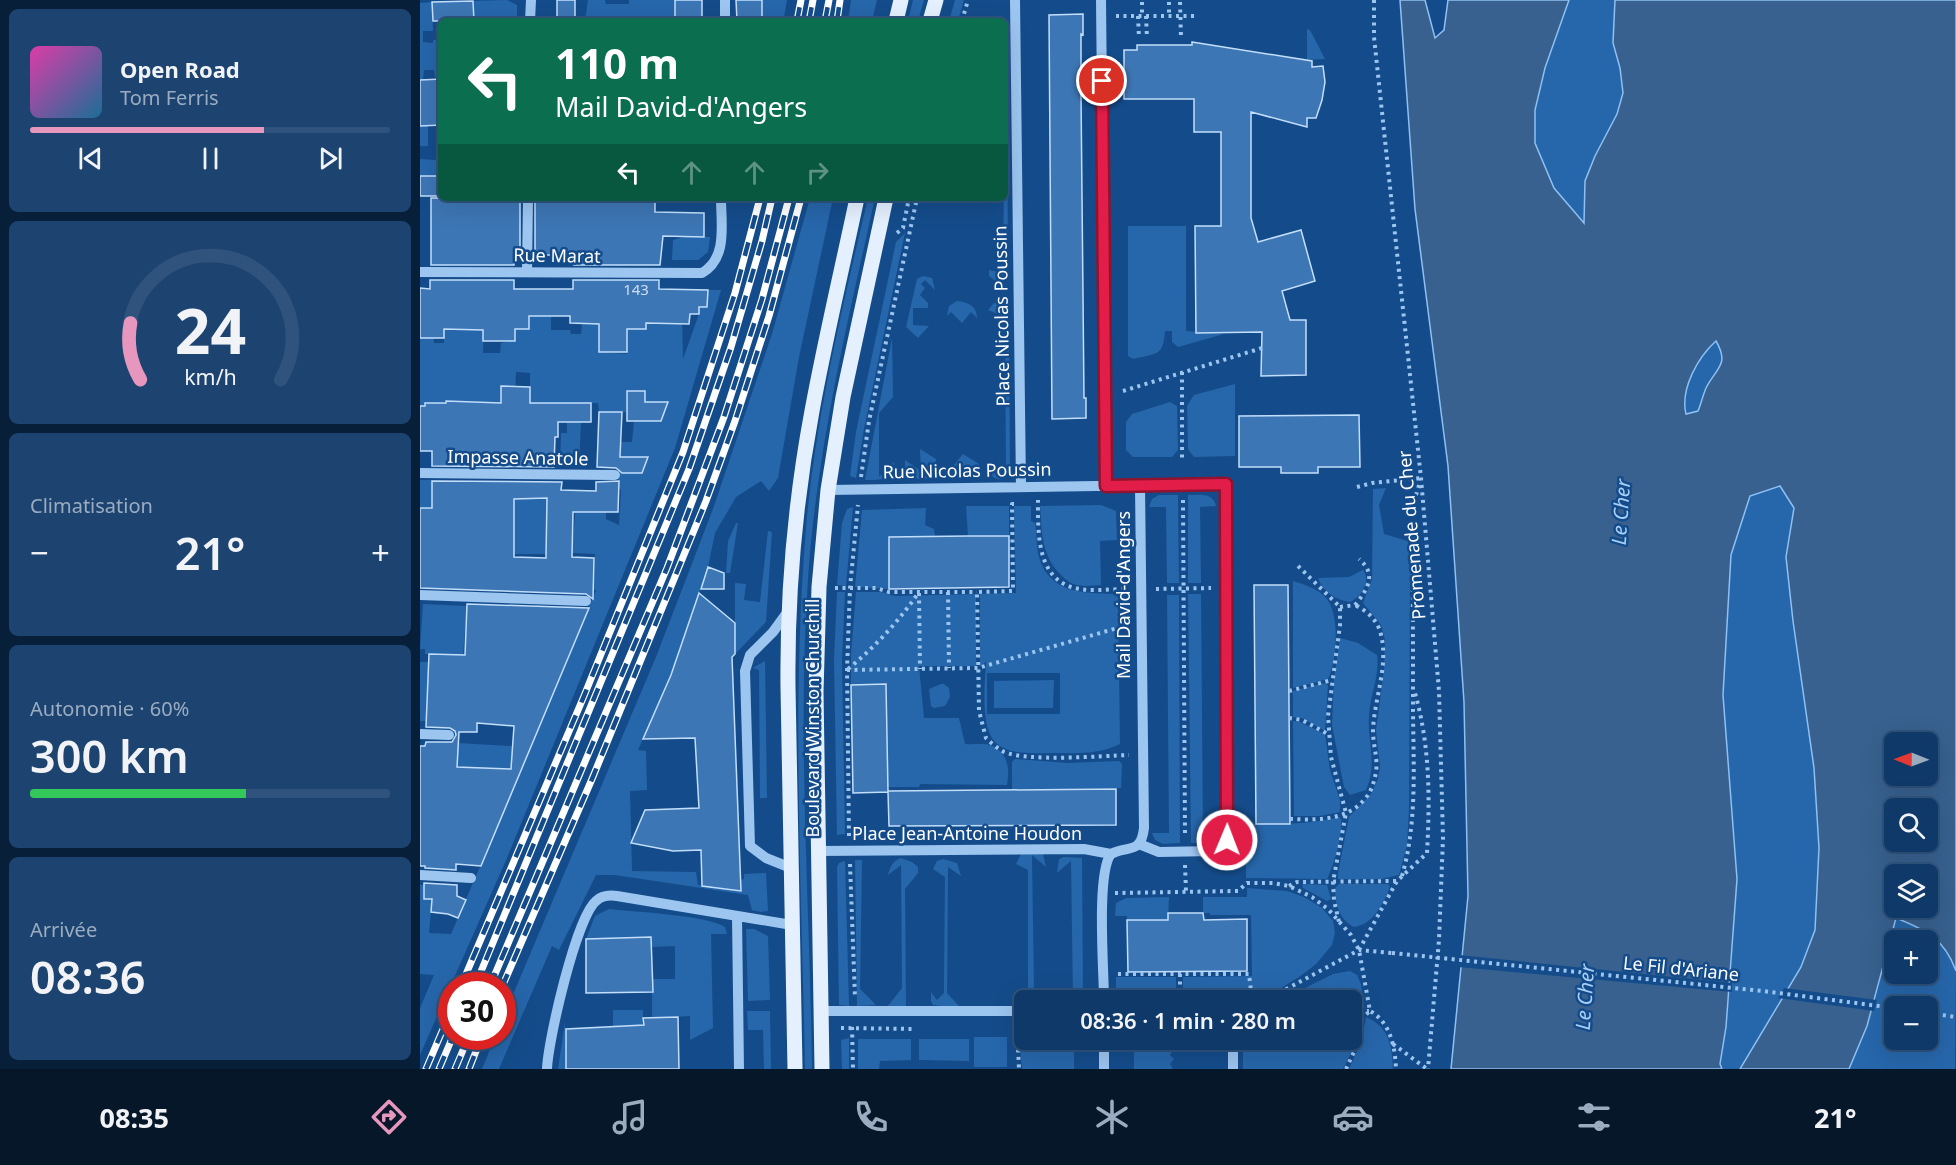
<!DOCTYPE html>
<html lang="fr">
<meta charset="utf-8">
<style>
body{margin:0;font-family:"Noto Sans",sans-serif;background:#1d4471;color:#f1f3f6;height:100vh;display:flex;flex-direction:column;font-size:22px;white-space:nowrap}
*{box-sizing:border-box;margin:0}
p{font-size:20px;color:#9bacc0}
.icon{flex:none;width:33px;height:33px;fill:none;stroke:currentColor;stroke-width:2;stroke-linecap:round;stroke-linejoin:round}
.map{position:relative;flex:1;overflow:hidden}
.side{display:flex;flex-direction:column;gap:9px;padding:9px;background:#081f39;width:420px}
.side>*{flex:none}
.hud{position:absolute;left:18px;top:18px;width:570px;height:183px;border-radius:9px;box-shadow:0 6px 24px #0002,0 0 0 2px #2f537c;background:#0b6e4f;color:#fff;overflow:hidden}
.needle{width:39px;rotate:271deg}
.fabs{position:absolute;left:1464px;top:732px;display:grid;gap:12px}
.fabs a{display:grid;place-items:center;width:54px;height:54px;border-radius:9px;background:#0f3968;box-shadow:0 6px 24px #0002,0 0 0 2px #2f537c;font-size:30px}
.speed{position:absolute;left:18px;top:972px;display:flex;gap:12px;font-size:30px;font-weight:700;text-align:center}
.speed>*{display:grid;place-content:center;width:78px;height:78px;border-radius:50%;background:#0f3968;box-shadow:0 6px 24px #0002,0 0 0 2px #2f537c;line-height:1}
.speed .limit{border:9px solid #d22;background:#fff;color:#111}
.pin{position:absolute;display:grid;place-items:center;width:51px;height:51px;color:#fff;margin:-26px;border:3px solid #fff;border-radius:50%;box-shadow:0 2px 6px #0007}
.me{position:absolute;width:66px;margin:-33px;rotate:1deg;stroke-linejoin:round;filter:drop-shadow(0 0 4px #0008)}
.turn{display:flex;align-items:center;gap:21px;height:126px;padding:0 18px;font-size:27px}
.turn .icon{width:78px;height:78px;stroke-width:2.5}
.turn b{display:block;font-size:42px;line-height:51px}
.lanes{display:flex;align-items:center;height:57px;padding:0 18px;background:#0003;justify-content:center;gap:30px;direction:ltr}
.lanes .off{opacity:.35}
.big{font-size:45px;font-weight:600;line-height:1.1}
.side .tile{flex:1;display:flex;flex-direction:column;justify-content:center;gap:9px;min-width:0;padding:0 21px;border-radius:9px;background:#1d4471}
.side .dial{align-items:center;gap:0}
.dial svg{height:156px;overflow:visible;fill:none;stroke:#2f537c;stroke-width:7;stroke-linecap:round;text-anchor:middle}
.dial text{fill:#f1f3f6;stroke:none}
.song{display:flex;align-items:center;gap:18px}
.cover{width:72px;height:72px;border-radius:9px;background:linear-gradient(135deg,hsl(320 70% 55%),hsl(200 70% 35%))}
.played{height:6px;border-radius:3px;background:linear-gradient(90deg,#e797bd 65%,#2f537c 65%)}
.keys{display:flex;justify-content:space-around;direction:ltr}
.heat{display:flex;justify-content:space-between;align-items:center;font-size:33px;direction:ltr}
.charge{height:9px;border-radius:4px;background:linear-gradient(90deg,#34c759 60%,#2f537c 0)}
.trip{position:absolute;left:594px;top:990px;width:348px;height:60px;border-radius:9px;background:#0f3968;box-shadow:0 6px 24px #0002,0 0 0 2px #2f537c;font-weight:600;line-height:60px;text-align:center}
.tab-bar{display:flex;height:96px;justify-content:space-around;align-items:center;background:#06172a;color:#9bacc0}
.tab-bar .icon{width:42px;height:42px}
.tab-bar .on{color:#e797bd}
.tab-bar b{font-size:27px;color:#f1f3f6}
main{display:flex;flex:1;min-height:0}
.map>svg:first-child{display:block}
.green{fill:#2666aa;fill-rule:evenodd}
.water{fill:#38618f;stroke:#8ec0f3;stroke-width:1.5;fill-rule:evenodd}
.pier{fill:#144c8b}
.building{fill:#3d76b4;stroke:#c2defb;stroke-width:1.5;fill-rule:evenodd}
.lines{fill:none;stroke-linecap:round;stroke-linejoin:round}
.path{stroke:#9cc5f0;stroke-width:4;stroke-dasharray:3 4.5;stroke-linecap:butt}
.minor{stroke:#9cc5f0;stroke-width:10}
.major{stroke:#e5f0ff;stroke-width:15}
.rail-casing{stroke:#fff;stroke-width:7}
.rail{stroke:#144c8b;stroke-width:4.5;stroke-dasharray:14;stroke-linecap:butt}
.path-bridge{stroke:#9cc5f0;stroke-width:4;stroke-dasharray:3 4.5;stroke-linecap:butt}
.route-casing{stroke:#92132f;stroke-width:15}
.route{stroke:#e11d48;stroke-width:10}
.labels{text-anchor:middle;stroke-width:5;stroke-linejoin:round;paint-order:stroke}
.number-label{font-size:15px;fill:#ceddec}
.street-label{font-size:18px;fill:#fff;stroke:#144c8b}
.water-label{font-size:20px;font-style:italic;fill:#a8cff7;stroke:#144c8b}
</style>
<main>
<section class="side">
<div class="tile">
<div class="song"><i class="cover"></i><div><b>Open Road</b><p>Tom Ferris</p></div></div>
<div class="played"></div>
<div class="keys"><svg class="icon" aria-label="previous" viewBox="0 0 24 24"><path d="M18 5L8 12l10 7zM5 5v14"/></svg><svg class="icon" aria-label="pause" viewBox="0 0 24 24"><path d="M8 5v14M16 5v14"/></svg><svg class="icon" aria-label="next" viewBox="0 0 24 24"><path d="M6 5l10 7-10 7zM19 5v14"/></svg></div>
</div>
<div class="tile dial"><svg viewBox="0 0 100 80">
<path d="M14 69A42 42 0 1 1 86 69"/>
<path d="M14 69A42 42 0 0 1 9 40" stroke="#e797bd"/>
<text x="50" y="56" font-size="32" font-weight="700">24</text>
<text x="50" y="72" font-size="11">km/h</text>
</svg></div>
<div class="tile"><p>Climatisation</p>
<div class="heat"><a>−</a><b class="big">21°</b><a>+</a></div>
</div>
<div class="tile"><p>Autonomie · 60%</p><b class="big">300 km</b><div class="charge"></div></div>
<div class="tile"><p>Arrivée</p><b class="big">08:36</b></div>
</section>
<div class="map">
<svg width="1536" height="1069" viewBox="0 0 1536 1069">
<rect width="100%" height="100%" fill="#144c8b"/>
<!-- green -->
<path class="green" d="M87,0L97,5V17L65,18V21H44L53,1Z
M168,0H185L186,4H209V0H255V21H208L207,18L199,17V21H165Z
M342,0H367L364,17L342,18Z
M431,0H457L452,21H428Z
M493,0H504L498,21H488Z
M535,0H544L538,21H529Z
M1149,0H1195L1193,43L1200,68L1203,93L1197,114L1175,156L1165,181V223L1134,188L1115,143V110L1125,69Z
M12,2L13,31H3V42L13,43V40H21V77H15L14,70H4L3,80H0V3Z
M887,29L890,30L905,59L887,60Z
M585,62H587L588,271L586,277L574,280L569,276V270L583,273Z
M0,126H8V146H0Z
M0,159L16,160V176H0Z
M390,198H413L379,357L358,478L349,491L341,481L316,497L295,533L288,567L252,674L218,750L226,751L227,790L210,791L212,871L276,872L278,885L321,891V880L324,879V874L346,873L348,911L341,912L332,910L328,895L195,875H176L139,950L132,946L79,1069H62L75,1037L82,1036L83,1018L236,657L293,509L352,334Z
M448,198H455C427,324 397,449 388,578C377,741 390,906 392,1069H385C382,889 371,708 386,528C395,419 423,305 448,198Z
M708,226H766V331L804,334L758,347L752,342V331H745C743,357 737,353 713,359L708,356Z
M485,233L444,429L436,478L430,476L436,432L476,242Z
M267,236L290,237L288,252L278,260H252L253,240Z
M503,276L512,278L515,290L505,280L501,284L505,288L500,295L508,303V308H493V325L509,326L498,338L486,327L497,279Z
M288,290H301L255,448L87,858L0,1055V1008L14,975L0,974V885H4V898L12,899L9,933L31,934L96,783L78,768L37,767L0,797L38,743L92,746L91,763H104L176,590H174L175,554L152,553L157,490L162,491L177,512H186V519L199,525L201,491L198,484L199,473H222L228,457H200L201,442H212L214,421H241L247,402H225V391H207L206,412H179L178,403L110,405V373L96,372L95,401L81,386V403L25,401L24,403H6L5,406H0V325L13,327L14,343H24V329H40L64,309L63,353H80L81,343L95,340V329H109V312H131V330H150L151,334H161L162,324L172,325V310H179V352L207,354V329H226V323L262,315L263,359L279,314V307H287Z
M537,301C548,302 557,306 557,318L551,312L542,323L531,312L527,316L529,306Z
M578,302L588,306L589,313L590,473C585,480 580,481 573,477L571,471L586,475L585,317L568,310L574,303Z
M472,338L473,397L459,413V477L474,462C474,481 460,480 445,480Z
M1296,340C1310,365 1296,368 1286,388C1283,395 1281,404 1278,411L1266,414C1261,387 1278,359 1296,340Z
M815,384V456L774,457L768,449L767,406L774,395Z
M750,402L757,406L758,450L752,457H713L706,450V422L712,414Z
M147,421L161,422L159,466L140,465L141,433H147Z
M500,449L516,459C515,482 500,486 485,470V460L501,471Z
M543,454L559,464C553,480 542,484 529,471Z
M0,480H12V496H20V507H0Z
M94,481H118V498H127L126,554H94Z
M1360,486L1374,508L1366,557L1373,621L1394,768L1399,848L1395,930L1381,967L1320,1069H1302L1300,1064L1306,1027L1317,879L1303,695L1311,555L1330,496Z
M966,488L959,505L964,534L988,541L990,569L989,809L987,845L979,875L961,879H918V873L929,817L951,794L958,779L960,767L956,730L964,670L965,640L961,625L943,603L952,579L953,489Z
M739,495H758L759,583H747L746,507H729L732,499Z
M768,495C780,495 793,492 796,506L780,507L781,583H768Z
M681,505L696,511L697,540L680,541L681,585C674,585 664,587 657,585C651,584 646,580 642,576C621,556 622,533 620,506Z
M546,506H589V536H548Z
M594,506H611V521L615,523C617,534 616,546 619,557C629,593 663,593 693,594L698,597L700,744C678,755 657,753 633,753C615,753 589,756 575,742C560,727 565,682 566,662L560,666V594L596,593ZM567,673H640V714H567Z
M433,507L426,586L417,585L422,523L427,509Z
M506,508L505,525L514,529L515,536L469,537V589L435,587L442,510Z
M316,523H318L310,573H306L308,541Z
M348,531L352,532L346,622L315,654V583L326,584L324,600L340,602Z
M943,570C951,580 942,597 930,602C916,600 903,592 898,578L929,577Z
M873,581C885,585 899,589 907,599C920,616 917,661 908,679L873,688Z
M417,592H425L422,660L425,834L417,835L414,660Z
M436,592H461L475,596L556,594V666H499L504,718H539L545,744C552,745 563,743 570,745C588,752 590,768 587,785L500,784L499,787H468L466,685H431V655Z
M768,594H781L783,832L799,833L795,841L786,844L771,843Z
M747,595H759L760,843L743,844L735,840L732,833H749Z
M3,604L47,606L43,655L5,654V649H0Z
M920,638L938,643L957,655C960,676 950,695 949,716C947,742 958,763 946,790L930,795L924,787L912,725L914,679Z
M345,661L347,798H340L339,670L333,668Z
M0,662H9L6,721H0Z
M634,680L633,708H574V681Z
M903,683L908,685L905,731L882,718L873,717V691Z
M521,684H524L529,688L530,697L525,706L514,708L511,706L509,689Z
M873,721L880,722L905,734L910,770L920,800V812L900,816H874Z
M595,759L648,763L699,761L702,764L701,788L592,790V762Z
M919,817L921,819C923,834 914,865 907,879L826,878V824C857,824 889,825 919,817Z
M601,854H623L626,867L612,855L614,991L623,1000H608V870L596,864Z
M644,857L662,858L663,996L660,1000H653L651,861L637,873L639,859Z
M481,858L492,862L498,867V873L485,889L486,1007L468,1006L482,988L481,865L468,875C470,867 473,860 481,858Z
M523,859L537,863L541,876L528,867L527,993L539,1006H521L513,1005L511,1001V992L517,1000L524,993L525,877L513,869L517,861Z
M435,860H442L440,989L456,1005L437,1006Z
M425,861L429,1006L419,1005L417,867L419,863Z
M884,884L907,885L911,899L907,901L883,888L882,885Z
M919,884H968L970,887C963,904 954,924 934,927C919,920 915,903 915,888Z
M827,888L867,891L884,897L902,908L913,921L915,933L912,945L896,964L882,975L852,994L837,1000L763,999V977L832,976L831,915H790V913H783V897H827Z
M749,897L748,920H707V916H695L696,903L706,898Z
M189,909C214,912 287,915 305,927L307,934H291L293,1028L270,1040V1016L232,1018V979H255V946L231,947V937L166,939L175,916Z
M1476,918C1506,930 1524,938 1536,971L1535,1069H1429L1447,1026ZM1474,940H1508V974H1474ZM1474,1006H1508V1040H1474Z
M326,929H334L348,936L350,1000L328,1001Z
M930,971L937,975L941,984L943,1005L937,1009H932V1000H861L913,974Z
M696,977H756V999L708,1000L701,998L696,993Z
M193,1010H223V1025L193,1026Z
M327,1011H350L351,1069H344L343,1030H328Z
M932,1014L941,1015C936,1036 934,1050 923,1069H823V1040H932Z
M946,1017C969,1027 972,1045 973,1069H929L942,1040Z
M145,1022L146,1069H138Z
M554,1037H587V1067H554Z
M599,1037H604V1040H654V1069H602Z
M429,1038V1069H422L421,1040Z
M438,1039H491V1060L460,1061L459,1069H438Z
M499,1039H549V1061L499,1060Z
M714,1040H759L749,1046L753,1050L750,1055L754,1059L750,1064L753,1069H714Z"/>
<!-- water -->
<path class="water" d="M980,0H1005L1015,38L1024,30L1028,0H1149L1125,68L1115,110V143L1134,188L1164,223L1165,181L1175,156L1197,114L1203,93L1200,68L1193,43L1195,0H1536V971C1524,938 1506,930 1476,918L1447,1026L1429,1069H1320L1381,967L1395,930L1399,848L1394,768L1373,621L1366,557L1374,508L1360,486L1330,496L1311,555L1303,695L1317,879L1306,1027L1300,1064L1302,1069H1031L1048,896L1044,702L1028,466L995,209ZM1296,341C1310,365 1296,368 1286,388C1283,395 1281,404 1278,411L1266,414C1260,389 1278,357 1296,341ZM1474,742H1508V776H1474ZM1474,808H1508V842H1474ZM1474,874H1508V908H1474Z"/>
<!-- pier -->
<path class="pier" d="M1039,955L1312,983V992L1038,967Z
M1364,988L1457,1000L1454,1011L1358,998Z"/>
<!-- building -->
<path class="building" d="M137,0H155V21H137Z
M255,0H282V18H272V21H255Z
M316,0H342V21H317Z
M53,1L54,21H13L12,2Z
M663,14V35L661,34V95L664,398H666V418L632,419L629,15Z
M772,42L892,61V67L903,66L905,82L902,100L896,118H887V127L831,112V218L838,242L881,230L895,281L862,291L870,320H886V375L841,376L842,332L776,333L775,226H801V132H774V99H704V50H717V45H772Z
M21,79V125L0,126V80Z
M0,176H21V196H0Z
M11,198H100V255H94V265H11Z
M115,198H235V212L284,213V237L243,236L240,265H154V255H115Z
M10,280H94V289H153V280H239V289L288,290L287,307H279V314H270L269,324L226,323V329H207V352H179V324L150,323V316H109V329H95V341H63V330L24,329V338H0V288L10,289Z
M81,386L110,387V403H171V422H138V437H135L134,467L12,466V451H0V406H5V403H26V401L81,403Z
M207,391H225V402H248L241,421H207Z
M179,412H202L200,457H228L222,473H202L196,468L177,467Z
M939,415L940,467H898V473H861V467H819V416Z
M12,481L142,482L141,490L176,491V482L199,481L198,512H153L152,557L174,558L173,599L166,594L0,588V508H12ZM127,498L126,558L94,557V499Z
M548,536H589V587L469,589V537Z
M288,567L304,573V589H281Z
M834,585H868L870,824H836Z
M279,593L315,623V654L312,657L321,891L282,886L281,850L253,851L211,843L225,810L279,808L275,738L223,739L251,675Z
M47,604L169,608L61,866L36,864V870L5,868V866H0V746H5L6,742H32L36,735L35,731L30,728L6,727L9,654L45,655ZM57,723L94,726L91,769L37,767L39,732H57Z
M466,684L468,791L696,789V825L469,826L468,792L433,793L431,685Z
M4,883L37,885V896L46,900L38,918L28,914L11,912L12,899H4Z
M748,913H783L784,920L827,919V971L708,972L707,920H748Z
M231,937L233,992L166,993V939Z
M258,1017L259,1069H146V1029L224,1025L223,1018Z"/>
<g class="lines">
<!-- path -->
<path class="path" d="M954,0V37L1001,478L1019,691L1023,838L1019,940L1008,1069
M722,2V16
M749,2V16
M760,2L761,38
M696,16H776
M718,16L719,38
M726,16L727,38
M542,21L548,0
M477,233L483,228L489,198
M762,372V459
M703,391L842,348
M441,477L449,421L497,198
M937,487L952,483L1001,478
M618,500C618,527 616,571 646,585C662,593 688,589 706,589
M763,500L765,837
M594,504H592L593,591L557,592L559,711L566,738C571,743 577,748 584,752C608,762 681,756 709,755
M878,566L920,607V625L908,716L911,757L926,813L913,882L914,900L919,922
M415,588H456L469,592H557
M736,589L791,588
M528,592L529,668
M499,593L500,669
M920,607L935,605C948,589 957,574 939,559
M428,669C455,647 479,621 499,592
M427,670L558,668L708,625
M869,691L912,680
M869,718L882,720L908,734
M870,819C895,820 925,821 943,801C951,793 954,783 956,772C958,758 953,745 953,731C954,698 970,664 960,631C956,619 947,611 935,605
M429,836L427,670L430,588L438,505
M430,864L435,998
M765,865L766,891
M982,876C998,821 993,760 993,704C993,638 993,573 992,508L1000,482
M869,886L877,882L977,881
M695,893L818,891L827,883H853L869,886L892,897L908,909L931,935L939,950L950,1011C971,1023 975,1047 976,1069
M939,950L977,881L1007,853C1010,799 1010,746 995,693
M698,974H829L832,1000
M760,974V1000
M846,1000L939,950L972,953
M932,1012L949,1011
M1508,1013L1536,1017
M432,1027L433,1069
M597,1027L599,1069
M421,1028L494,1029
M973,1044L1007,1069
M926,1069L940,1039L942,1018L950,1011"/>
<!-- minor -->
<path class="minor" d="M305,0V21
M595,0L601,487
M681,0L686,486
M110,21L111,0
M0,272L282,273C308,258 301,224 301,198
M107,272L108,198
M0,473L195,475
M408,490L806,484L807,840L802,847L794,851L739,852L719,844
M0,595L166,601
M369,610L353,632L330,655L325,671L330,846L346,858L371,868
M0,734L29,735
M398,851L664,849L691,854
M691,854C708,845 721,855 724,828L720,486
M0,875L51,878
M317,917L319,1069
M684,1000C684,972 676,873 691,854
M401,1011H604
M684,1040V1069
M813,1040V1069
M127,1069C128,1041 156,918 176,901C182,895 190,895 197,896L372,925"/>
<!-- major -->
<path class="major" d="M476,21L481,0
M510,21L516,0
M375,1069L368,687C367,595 375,502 392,411C405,340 422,269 437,198
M402,1069L396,692L399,587L408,490L423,397L466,198"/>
<defs>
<path id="rail" d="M377,21L381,0
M389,21L393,0
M405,21L409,0
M417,21L420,0
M41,986L164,696L263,452L315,293L340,198
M55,986L269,469L311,347L342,241L352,198
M70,986L247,568L304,417L342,299L369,198
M82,987L172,779L286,501L315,421L349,316L381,198
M6,1069L32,1008
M19,1069L33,1036
M35,1069L49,1036
M49,1069L62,1036"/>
</defs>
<!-- rail casing -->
<use href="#rail" class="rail-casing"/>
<!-- rail -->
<use href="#rail" class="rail"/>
<!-- path-bridge -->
<path class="path-bridge" d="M972,953L1343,991L1474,1008"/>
</g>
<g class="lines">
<defs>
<path id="route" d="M682,81L686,486L806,484L807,840"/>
</defs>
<!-- route casing -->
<use href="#route" class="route-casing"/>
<!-- route -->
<use href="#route" class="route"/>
</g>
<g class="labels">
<!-- number labels -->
<g class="number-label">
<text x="216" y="295">143</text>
</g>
<!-- street labels -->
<g class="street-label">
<text transform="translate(137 256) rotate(1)" y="6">Rue Marat</text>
<text transform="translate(582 316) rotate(-91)" y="6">Place Nicolas Poussin</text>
<text transform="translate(98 458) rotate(1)" y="6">Impasse Anatole</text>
<text transform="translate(547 471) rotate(-1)" y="6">Rue Nicolas Poussin</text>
<text transform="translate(992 535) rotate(-95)" y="6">Promenade du Cher</text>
<text transform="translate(704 595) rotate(-90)" y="6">Mail David-d'Angers</text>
<text transform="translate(393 718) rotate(-90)" y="6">Boulevard Winston Churchill</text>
<text x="547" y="840">Place Jean-Antoine Houdon</text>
<text transform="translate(1261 969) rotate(6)" y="6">Le Fil d'Ariane</text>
</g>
<!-- water labels -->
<g class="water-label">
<text transform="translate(1201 512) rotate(-86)" y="7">Le Cher</text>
<text transform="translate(1165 997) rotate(-86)" y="7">Le Cher</text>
</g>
</g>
</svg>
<div class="fabs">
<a><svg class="needle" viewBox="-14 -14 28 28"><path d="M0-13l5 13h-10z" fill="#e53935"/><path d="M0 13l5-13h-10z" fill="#9bacc0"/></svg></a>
<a><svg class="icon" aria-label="search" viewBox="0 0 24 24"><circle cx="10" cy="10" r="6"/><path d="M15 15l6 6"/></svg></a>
<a><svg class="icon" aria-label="layers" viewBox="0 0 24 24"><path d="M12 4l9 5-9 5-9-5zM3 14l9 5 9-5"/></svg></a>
<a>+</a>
<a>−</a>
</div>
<div class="speed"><div class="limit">30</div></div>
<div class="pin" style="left:682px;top:81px;background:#d93025"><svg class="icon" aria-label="arrive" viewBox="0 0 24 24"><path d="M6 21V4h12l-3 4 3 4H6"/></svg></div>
<svg class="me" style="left:807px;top:840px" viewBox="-20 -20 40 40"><circle r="17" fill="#e11d48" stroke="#fff" stroke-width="3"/><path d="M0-11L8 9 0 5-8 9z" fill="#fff"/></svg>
<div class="trip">08:36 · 1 min · 280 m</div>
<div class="hud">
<div class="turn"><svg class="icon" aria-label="left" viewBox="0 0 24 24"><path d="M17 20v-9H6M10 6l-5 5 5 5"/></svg><div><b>110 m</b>Mail David-d'Angers</div></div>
<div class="lanes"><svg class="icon" aria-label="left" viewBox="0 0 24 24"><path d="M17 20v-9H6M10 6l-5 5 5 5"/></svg><svg class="icon off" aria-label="ahead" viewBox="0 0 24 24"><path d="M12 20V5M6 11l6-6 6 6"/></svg><svg class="icon off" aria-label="ahead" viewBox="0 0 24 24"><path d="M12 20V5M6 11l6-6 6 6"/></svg><svg class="icon off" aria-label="right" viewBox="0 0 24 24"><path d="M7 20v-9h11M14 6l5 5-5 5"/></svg></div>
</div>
</div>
</main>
<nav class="tab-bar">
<b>08:35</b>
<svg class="icon on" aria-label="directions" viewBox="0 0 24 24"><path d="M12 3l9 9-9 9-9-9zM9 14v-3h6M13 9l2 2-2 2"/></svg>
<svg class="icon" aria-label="music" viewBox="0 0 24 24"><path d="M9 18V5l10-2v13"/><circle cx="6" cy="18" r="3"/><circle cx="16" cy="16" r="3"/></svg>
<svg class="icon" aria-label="phone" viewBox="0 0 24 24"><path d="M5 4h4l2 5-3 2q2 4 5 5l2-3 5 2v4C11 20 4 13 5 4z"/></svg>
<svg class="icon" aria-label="climate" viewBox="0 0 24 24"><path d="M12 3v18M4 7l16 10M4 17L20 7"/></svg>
<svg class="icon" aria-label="car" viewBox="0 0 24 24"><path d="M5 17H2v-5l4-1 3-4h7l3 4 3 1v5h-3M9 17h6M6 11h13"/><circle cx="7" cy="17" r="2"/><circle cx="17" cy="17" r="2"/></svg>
<svg class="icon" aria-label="filters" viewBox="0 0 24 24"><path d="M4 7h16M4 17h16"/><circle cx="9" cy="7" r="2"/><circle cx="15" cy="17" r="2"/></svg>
<b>21°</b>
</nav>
